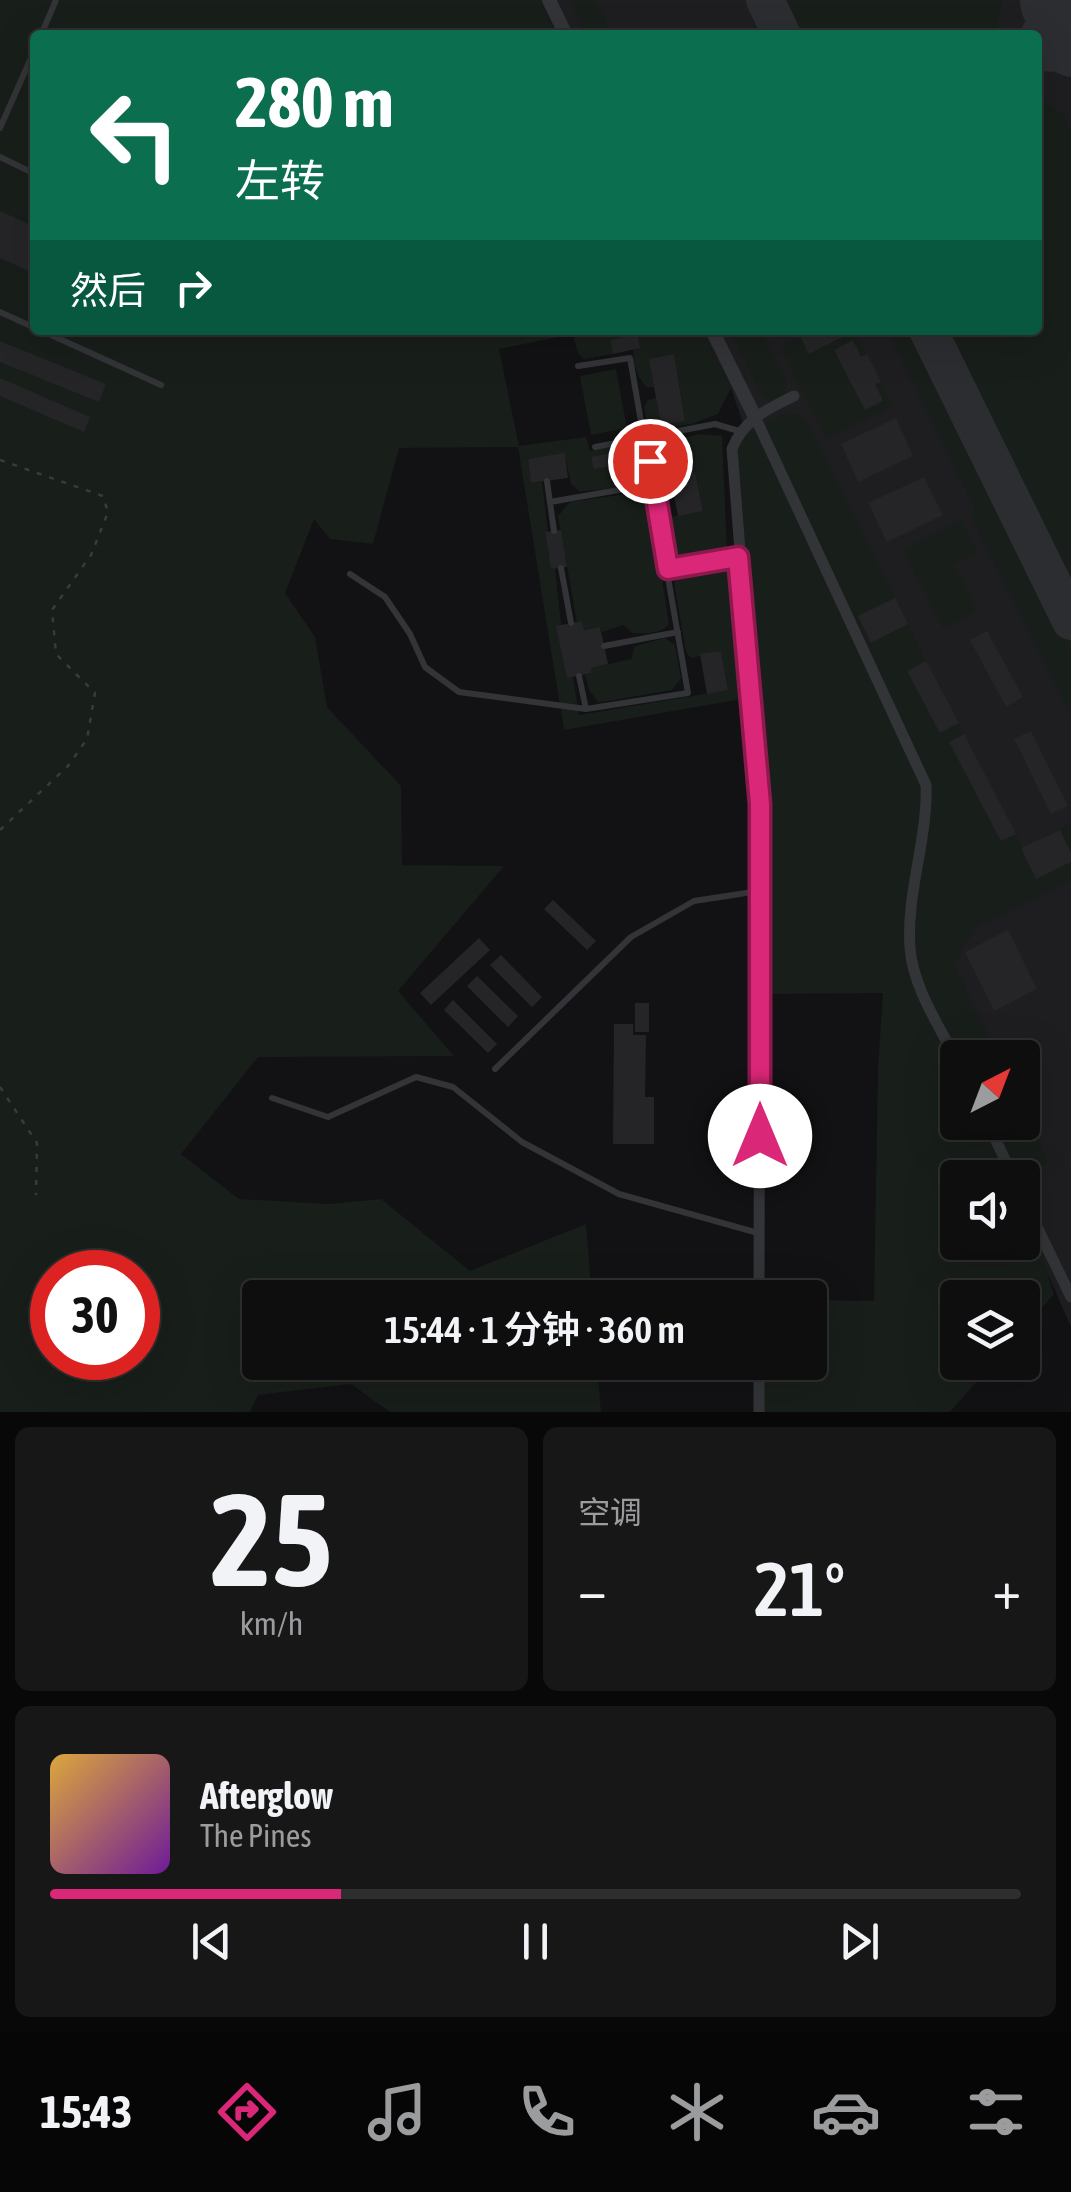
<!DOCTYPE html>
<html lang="zh">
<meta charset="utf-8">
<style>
body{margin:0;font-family:"Asap Condensed","Noto Sans SC",sans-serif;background:#171718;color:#f1f3f6;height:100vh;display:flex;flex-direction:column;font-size:38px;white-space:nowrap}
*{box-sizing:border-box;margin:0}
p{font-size:32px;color:#9b9c9e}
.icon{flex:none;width:55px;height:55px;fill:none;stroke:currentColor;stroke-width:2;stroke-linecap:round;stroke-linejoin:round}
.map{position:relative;height:1412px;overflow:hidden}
.drawer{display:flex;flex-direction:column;gap:15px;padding:15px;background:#080808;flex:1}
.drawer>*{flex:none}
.guide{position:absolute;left:30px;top:30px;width:1012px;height:305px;border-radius:10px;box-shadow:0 10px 40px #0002,0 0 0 2px #2e2e2f;background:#0b6e4f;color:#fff;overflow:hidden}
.needle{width:65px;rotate:42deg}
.controls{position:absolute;left:940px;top:1040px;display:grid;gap:20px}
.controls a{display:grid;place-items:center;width:100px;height:100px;border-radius:10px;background:#0e0e0f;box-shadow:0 10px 40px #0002,0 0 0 2px #2e2e2f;font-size:50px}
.speed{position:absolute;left:30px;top:1250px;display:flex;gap:20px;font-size:50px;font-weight:700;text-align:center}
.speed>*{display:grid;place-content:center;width:130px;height:130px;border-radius:50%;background:#0e0e0f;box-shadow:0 10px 40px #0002,0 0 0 2px #2e2e2f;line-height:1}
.speed .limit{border:15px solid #d22;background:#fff;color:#111}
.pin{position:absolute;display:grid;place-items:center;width:85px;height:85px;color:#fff;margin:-42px;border:5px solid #fff;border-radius:50%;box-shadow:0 2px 10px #0007}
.me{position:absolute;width:110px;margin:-55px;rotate:0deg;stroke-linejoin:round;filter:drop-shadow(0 0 8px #0008)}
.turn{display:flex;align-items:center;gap:35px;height:210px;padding:0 40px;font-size:45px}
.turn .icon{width:130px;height:130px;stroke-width:2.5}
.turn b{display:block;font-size:70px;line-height:85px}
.then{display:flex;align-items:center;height:95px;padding:0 40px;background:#0003;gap:20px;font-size:38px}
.big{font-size:75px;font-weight:600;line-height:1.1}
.drawer .widget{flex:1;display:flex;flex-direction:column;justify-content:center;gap:15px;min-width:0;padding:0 35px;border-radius:15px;background:#171718}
.drawer .dial{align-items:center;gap:0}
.dial b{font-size:130px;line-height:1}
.song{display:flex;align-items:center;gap:30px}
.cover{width:120px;height:120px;border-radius:15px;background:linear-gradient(135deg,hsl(40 70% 55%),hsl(280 70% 35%))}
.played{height:10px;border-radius:5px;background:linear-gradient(90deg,#db2777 30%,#2e2e2f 30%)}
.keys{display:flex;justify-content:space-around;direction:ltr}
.heat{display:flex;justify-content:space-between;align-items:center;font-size:55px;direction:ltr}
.drawer .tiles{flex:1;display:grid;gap:15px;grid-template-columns:1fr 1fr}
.widget:last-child{grid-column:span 2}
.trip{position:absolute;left:242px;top:1280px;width:585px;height:100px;border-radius:10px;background:#0e0e0f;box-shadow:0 10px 40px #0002,0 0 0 2px #2e2e2f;font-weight:600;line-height:100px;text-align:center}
.tabs{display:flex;height:160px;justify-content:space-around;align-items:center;background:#060606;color:#9b9c9e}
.tabs .icon{width:70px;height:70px}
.tabs .current{color:#db2777}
.tabs b{font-size:45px;color:#f1f3f6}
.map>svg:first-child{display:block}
.built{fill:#1e1e21}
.green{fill:#181e19;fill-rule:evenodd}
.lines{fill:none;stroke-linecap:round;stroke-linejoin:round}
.taxiway{stroke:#2c2d30;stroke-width:38}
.runway{stroke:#2c2d30;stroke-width:92}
.building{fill:#252528}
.path{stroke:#393b3f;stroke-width:2.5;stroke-dasharray:5 8;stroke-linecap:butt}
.service{stroke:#333438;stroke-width:6}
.minor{stroke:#333438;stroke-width:11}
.tertiary{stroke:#333438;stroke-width:14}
.route-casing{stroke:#8e194d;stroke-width:25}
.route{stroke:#db2777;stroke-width:18}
</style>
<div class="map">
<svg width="1071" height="1412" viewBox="0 0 1071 1412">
<rect width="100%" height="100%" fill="#121214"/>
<!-- built -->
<path class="built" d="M540,0H1071V1327L1023,1217L1022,1058H958L731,388L702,330H1038V35H557Z"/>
<!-- green -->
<path class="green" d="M0,0H540L557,35H35V330H702L731,388L718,414L691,424L652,430L647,424L644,407L648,400L656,398L661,424L685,420L674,355L650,359L654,387H647C633,374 630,352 637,335L610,340L613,354L584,359L578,354L573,334L499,349L519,446L586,437L590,451L638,442L645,465C637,491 603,488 580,492L571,484L565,454L528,459L531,483L542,482L548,532L545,533L551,569H555L567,678L573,677L579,715L728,690L721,651L691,658L686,652L674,583L683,570L723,565L730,568L742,699L564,730L518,447L399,448L373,544L330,539L314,519L285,593L315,637L327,707L401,786L402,865L504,866L398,991L454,1056L258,1057L181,1154L239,1199L329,1204L381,1199L470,1271L586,1224L592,1297L260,1298V1362L597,1363L601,1412H390L351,1384L258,1395L250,1412H0ZM52,1272H138V1358H52Z
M570,0H595L613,35H587Z
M785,0H1003L995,35H802Z
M1038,97L1062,114L1071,132V582L947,330H1038Z
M730,330H761L787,381L785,394L772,401L763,398Z
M815,330H854L892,405L827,439L780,348Z
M887,330H915L1071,648V715L970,515L976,511Z
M616,369L627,428L591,435L580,376Z
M789,411L805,418L895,598L859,616L872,642L908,624L926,661L908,671L959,723L964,734L950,743L1000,841L1016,834L1022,848L1071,824V880L979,926L963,947L955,967L998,1057L958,1058V1122H1022L1023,1109L1048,1162L1023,1181L1022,1178H958V1242H1022L1023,1217L1044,1262L1054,1294L1023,1329L1022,1298H958V1362L993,1363L950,1412H759V1363L810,1362V1300L874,1301L878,1068L883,993L760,994V804L732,449L745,435Z
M699,434L722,436L727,551L677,558L668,551L663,523L666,518L703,510L695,471L661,476L655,469L652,451L655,446Z
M633,493L643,495L650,502L669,624C662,634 644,634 632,633L624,625L602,632L600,627L584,630L577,622L558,516L570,502Z
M962,520L978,552L954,564L978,611L943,628L903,550Z
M665,638L675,645L681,678L672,690L608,701L598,702L589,690L585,675L592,673L591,668L631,659L635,646Z"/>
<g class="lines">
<!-- taxiway -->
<path class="taxiway" d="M765,0L782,35
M1038,38L1049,16L1050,0
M1038,52L1059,53L1071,58
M928,330L1071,621"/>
<!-- runway -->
<path class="runway" d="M1066,0L1071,10"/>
</g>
<!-- building -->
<path class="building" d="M0,211L35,227V274L0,258Z
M797,330H846L848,334L809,354Z
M637,334L640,348L613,354L610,340Z
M853,340L861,357L867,354L881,382L875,384L883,401L865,410L834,350Z
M0,341L106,384L99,402L0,362Z
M674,354L685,421L661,425L649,359Z
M0,378L90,417L84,432L0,396Z
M896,418L913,456L858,482L841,444Z
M686,440L689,451L668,456L666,445Z
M632,450L634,462L594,469L591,457Z
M565,453L568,478L531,483L528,459Z
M695,471L703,511L678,516L670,476Z
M924,477L943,515L887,542L868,503Z
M561,530L567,567L551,569L545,532Z
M895,598L908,624L871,643L858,616Z
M582,621L584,630L600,627L608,664L591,668L592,673L567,678L556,626Z
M987,631L1023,697L1006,707L970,640Z
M721,651L728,690L707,694L700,654Z
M926,661L959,723L940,733L907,671Z
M1031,731L1068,806L1051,814L1014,739Z
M964,734L1016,834L1001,841L949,742Z
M1060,830L1071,853V862L1036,879L1021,848Z
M553,900L596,941L587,950L544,909Z
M1008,930L1037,989L994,1011L965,952Z
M479,938L490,950L431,1005L420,993Z
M501,955L542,997L532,1007L490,965Z
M477,976L518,1016L508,1027L467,986Z
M453,1000L497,1044L488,1053L444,1010Z
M635,1003H649V1032H635Z
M614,1024H633V1035H646L645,1097H654V1144H613Z"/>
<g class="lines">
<!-- path -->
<path class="path" d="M0,460L103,496L108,512L91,555L52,610L56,654L95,693L87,739L68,766L0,830
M0,1087L37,1143L36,1195"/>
<!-- service -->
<path class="service" d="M41,35L56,0
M0,128L35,49
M0,157L35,174
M0,312L35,328
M40,330L161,385
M578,366L630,358L688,693L586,709L579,676
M595,447L715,424L739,431
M547,481L554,531
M550,502L653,484
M561,568L571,623
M668,569L739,557
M350,574L385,597L410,634L425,667L459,692L586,709
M604,646L678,632
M495,1069L631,937L694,901L759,891
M272,1098L328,1117L416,1077L453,1087L522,1142L619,1194L758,1233"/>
<!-- minor -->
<path class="minor" d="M755,417L926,785C928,839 906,893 910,948C913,988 940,1027 958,1063
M987,1122L1014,1178
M1022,1196L1071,1297
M759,1298L760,804L732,449C743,420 767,409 794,396
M759,1412V1362"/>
<!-- tertiary -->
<path class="tertiary" d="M549,0L566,35
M712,330L755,417"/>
</g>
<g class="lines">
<defs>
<path id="route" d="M650,461L668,569L738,557L760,804V1136"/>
</defs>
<!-- route casing -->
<use href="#route" class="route-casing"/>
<!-- route -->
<use href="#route" class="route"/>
</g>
</svg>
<div class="controls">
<a><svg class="needle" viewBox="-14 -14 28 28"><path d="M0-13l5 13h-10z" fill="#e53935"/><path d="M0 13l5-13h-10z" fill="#9b9c9e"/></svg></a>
<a><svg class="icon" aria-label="sound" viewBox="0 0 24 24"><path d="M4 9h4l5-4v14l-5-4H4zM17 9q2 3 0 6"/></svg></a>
<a><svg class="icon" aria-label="layers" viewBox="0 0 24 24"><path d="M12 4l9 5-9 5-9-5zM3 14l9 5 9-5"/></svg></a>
</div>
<div class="speed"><div class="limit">30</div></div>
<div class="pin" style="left:650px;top:461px;background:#d93025"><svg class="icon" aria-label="arrive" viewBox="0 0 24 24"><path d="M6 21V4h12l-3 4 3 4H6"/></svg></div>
<svg class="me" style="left:760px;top:1136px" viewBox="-20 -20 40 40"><circle r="19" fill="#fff"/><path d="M0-13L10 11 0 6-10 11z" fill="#db2777"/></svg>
<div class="trip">15:44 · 1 分钟 · 360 m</div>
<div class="guide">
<div class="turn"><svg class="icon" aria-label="left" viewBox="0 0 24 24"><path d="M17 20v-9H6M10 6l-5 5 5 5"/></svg><div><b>280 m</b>左转</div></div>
<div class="then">然后<svg class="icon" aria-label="right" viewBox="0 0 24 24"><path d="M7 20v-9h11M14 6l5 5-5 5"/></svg></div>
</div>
</div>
<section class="drawer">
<div class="tiles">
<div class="widget dial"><b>25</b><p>km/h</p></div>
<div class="widget"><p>空调</p>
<div class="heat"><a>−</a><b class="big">21°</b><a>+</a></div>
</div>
<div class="widget">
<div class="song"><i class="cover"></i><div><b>Afterglow</b><p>The Pines</p></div></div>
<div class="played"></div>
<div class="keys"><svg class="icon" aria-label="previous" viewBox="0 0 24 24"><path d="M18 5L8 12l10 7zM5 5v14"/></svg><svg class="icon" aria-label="pause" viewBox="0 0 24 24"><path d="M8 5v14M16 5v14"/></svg><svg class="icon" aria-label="next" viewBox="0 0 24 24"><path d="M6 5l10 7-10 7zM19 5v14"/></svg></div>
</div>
</div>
</section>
<nav class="tabs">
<b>15:43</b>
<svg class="icon current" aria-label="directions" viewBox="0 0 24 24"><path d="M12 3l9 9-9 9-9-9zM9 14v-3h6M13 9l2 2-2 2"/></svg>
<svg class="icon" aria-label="music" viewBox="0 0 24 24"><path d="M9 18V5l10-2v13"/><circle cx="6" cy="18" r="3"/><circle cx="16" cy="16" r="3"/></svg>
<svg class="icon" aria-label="phone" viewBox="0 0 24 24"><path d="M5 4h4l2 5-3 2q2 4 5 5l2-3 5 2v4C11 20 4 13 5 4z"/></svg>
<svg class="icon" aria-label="climate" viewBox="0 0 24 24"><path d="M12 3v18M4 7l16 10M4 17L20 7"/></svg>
<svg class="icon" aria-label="car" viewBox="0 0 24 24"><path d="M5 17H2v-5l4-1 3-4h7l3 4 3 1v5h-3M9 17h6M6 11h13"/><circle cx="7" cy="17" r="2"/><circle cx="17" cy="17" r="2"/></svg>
<svg class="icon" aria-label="filters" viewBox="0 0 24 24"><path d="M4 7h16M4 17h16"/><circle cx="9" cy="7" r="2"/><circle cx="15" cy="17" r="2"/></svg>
</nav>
